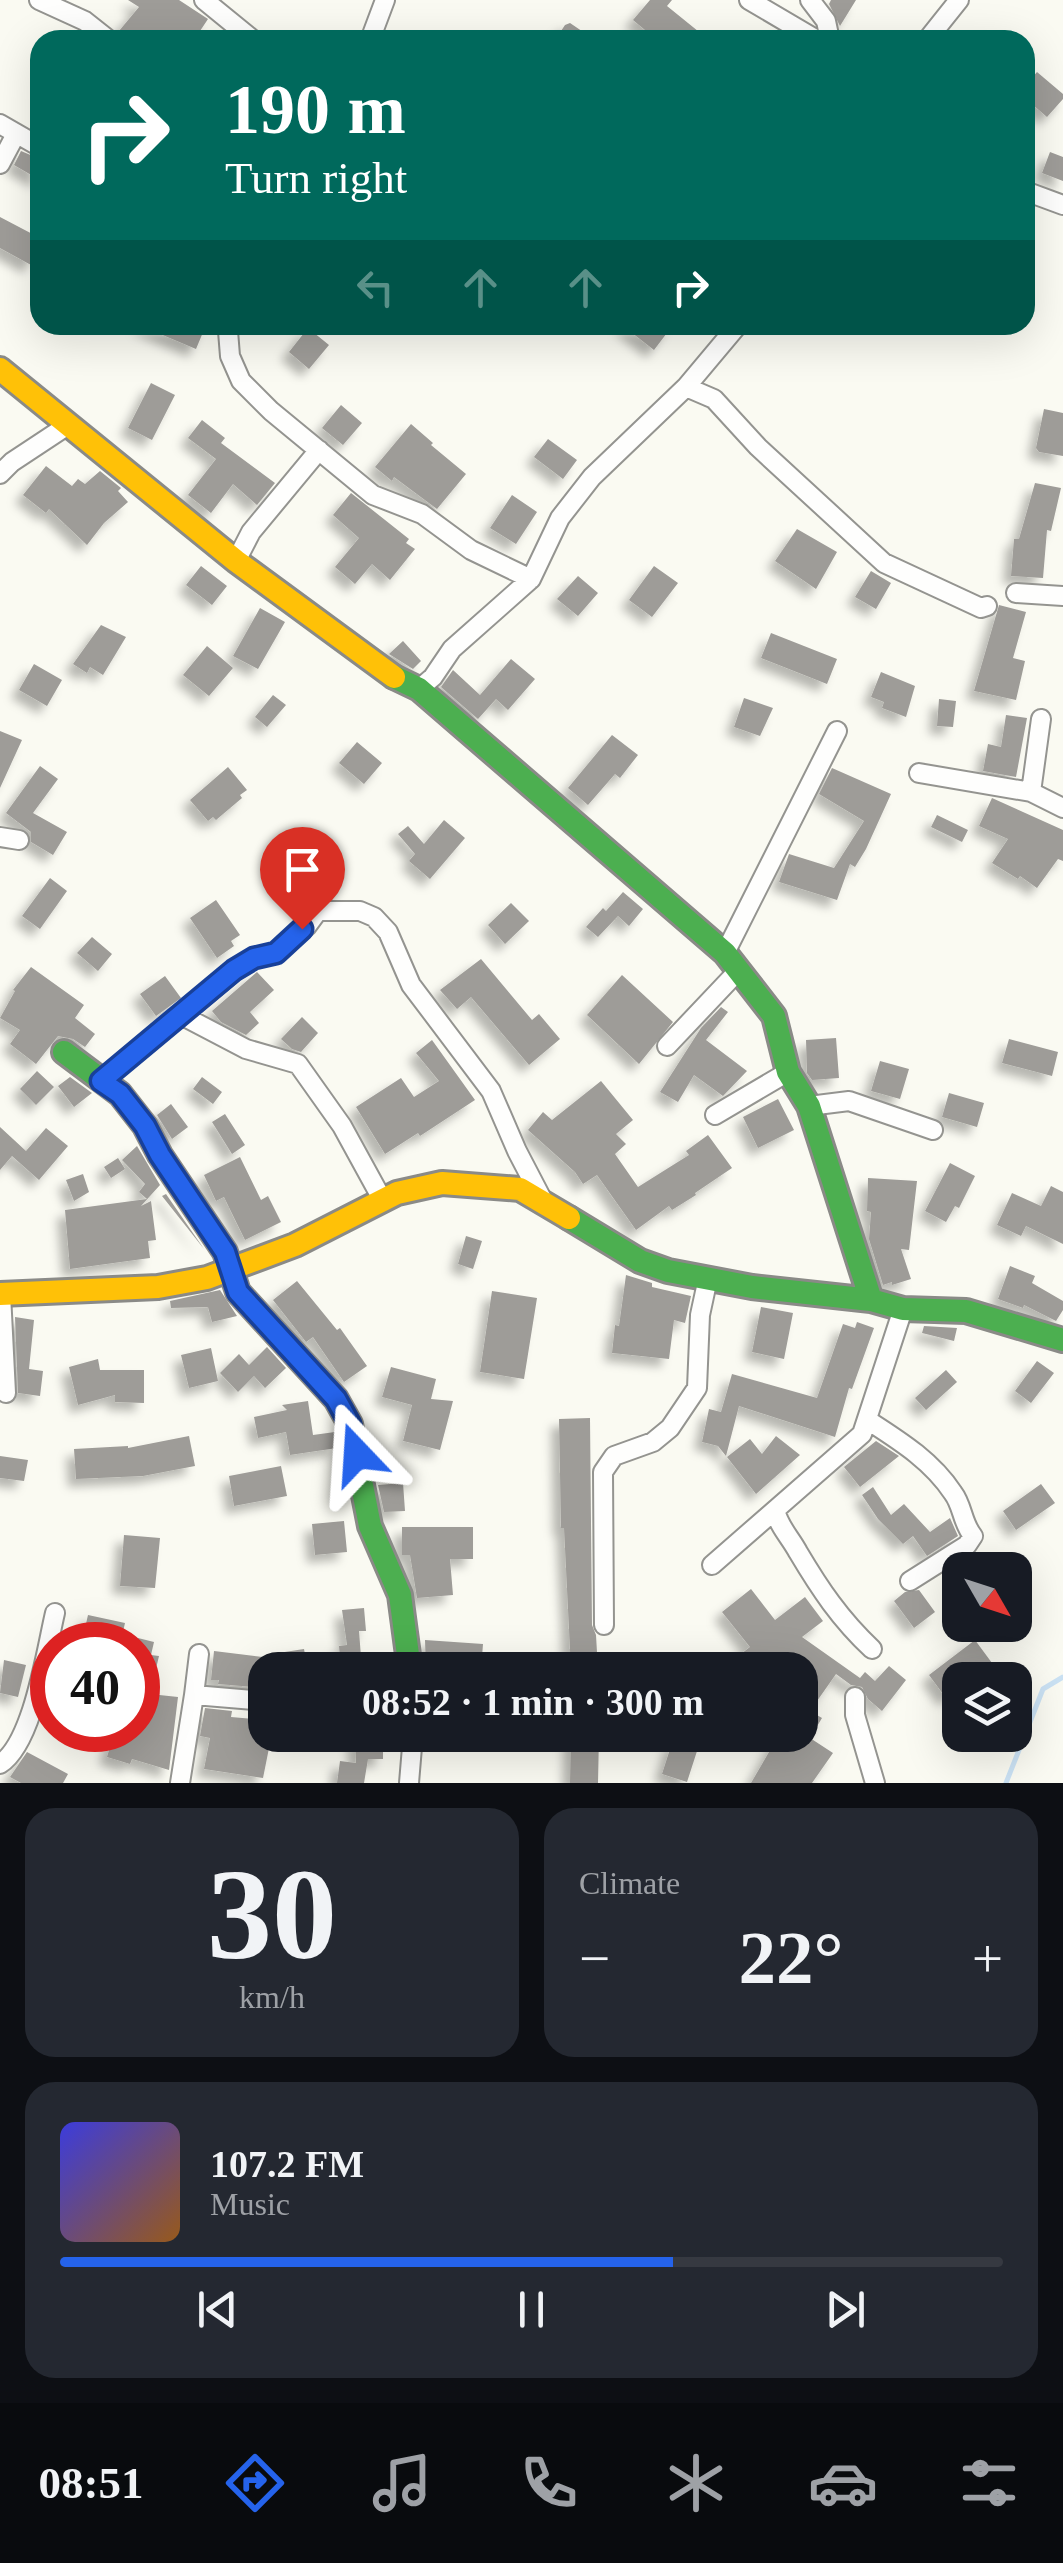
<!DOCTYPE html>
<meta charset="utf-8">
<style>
body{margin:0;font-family:"Times New Roman",serif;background:#242831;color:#f1f3f6;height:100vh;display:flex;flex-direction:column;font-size:38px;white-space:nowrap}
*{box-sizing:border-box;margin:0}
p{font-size:32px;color:#9ea1a6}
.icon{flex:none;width:55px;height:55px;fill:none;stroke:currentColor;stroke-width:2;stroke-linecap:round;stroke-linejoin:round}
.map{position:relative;height:1783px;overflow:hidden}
.sheet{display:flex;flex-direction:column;gap:25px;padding:25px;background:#0d0f14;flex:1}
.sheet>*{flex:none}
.top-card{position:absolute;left:30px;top:30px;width:1005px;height:305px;border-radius:30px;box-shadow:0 10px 40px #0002;background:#00695c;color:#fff;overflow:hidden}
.needle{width:65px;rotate:129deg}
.controls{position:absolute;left:942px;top:1552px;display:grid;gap:20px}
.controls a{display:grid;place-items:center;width:90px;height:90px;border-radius:20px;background:#171b24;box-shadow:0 10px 40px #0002;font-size:50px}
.speed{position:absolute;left:30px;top:1622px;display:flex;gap:20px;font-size:50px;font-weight:700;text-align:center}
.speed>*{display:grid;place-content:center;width:130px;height:130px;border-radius:50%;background:#171b24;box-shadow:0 10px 40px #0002;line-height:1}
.speed .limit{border:15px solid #d22;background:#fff;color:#111}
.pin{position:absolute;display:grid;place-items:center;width:85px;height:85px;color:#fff;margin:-102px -42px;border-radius:50% 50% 50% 0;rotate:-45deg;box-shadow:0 0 10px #0007}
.pin .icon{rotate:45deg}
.me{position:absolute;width:110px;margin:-55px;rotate:340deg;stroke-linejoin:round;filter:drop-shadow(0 0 8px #0008)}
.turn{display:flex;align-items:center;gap:35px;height:210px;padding:0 30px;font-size:45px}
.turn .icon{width:130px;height:130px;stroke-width:2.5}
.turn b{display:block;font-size:70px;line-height:85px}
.lanes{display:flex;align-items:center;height:95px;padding:0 30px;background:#0003;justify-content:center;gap:50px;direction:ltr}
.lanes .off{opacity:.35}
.big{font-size:75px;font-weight:800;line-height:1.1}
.sheet .card{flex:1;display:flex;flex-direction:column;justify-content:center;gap:15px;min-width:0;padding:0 35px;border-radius:30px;background:#242831}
.sheet .dial{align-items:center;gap:0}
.dial b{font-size:130px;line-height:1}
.song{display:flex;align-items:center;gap:30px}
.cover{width:120px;height:120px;border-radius:15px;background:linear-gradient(135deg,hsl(240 70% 55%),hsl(30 70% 35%))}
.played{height:10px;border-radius:5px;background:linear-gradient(90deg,#2563eb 65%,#363941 65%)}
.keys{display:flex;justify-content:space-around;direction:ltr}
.heat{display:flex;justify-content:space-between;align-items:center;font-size:55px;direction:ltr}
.sheet .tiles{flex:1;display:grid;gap:25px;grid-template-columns:1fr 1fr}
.card:last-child{grid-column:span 2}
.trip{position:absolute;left:248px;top:1652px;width:570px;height:100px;border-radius:30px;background:#171b24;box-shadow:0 10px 40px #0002;font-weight:800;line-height:100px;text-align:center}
.dock{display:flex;height:160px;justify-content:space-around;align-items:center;background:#090b0e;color:#9ea1a6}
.dock .icon{width:70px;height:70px}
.dock .on{color:#2563eb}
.dock b{font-size:45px;color:#f1f3f6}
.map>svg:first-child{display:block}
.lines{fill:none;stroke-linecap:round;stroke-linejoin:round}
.stream{stroke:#cae1f3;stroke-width:5}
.building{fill:#9e9c98;filter:url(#shadow)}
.street-casing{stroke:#949490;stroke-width:22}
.fast-casing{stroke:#8a8a87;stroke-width:28}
.slow-casing{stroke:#8a8a87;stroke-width:28}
.street{stroke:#fefefd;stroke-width:18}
.fast{stroke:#4caf50;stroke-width:22}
.slow{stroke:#ffc107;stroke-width:22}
.route-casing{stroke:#184099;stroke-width:25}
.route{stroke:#2563eb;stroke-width:18}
</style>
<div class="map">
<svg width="1063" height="1783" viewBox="0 0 1063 1783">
<defs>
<filter id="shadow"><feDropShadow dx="-8" dy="8" stdDeviation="5" flood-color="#0004"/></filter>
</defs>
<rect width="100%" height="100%" fill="#fafaf2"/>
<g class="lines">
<!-- stream -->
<path class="stream" d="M1006,1783L1043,1689L1063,1677"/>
</g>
<!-- building -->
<path class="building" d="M128,0H179L208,19L194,40H121L119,31L139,7Z
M650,0H672L667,6L709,40H657L633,20Z
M831,0H856L840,26L829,4Z
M570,23L595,40H555L565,25Z
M1037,72L1063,94V99L1047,117L1025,98V86Z
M21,151L40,159V180L14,165Z
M1050,152L1063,157V181L1042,173Z
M0,217L40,238V248L31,265L0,248Z
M139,325H206L196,349Z
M622,325H673L654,350Z
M308,328L329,345L309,369L289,352Z
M151,383L175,395L152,440L128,428Z
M341,405L362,423L343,445L322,428Z
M1044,409L1063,413V456L1039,452L1036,448Z
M202,420L225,438L221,443L275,483L257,505L233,484L211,513L188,495L216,459L188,438Z
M411,424L433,443L431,445L466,474L437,509L394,477L392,481L375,467Z
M548,439L577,460L563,479L534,457Z
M46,466L72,486L78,479L85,484L100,471L121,488L118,491L128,502L104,523L87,545L49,509L46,513L23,495Z
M1035,483L1061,488L1051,531L1047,530L1043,578L1011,576L1014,539H1019Z
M351,493L409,539L406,543L415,549L390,580L372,564L355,584L335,567L359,538L333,515Z
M512,495L537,512L516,544L490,528Z
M797,529L837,552L816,589L775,561Z
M201,566L227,586L212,605L186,585Z
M654,566L678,583L652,617L629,600Z
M871,571L891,583L876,609L855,597Z
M578,576L598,593L578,616L557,599Z
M999,605L1026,612L1013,658L1025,661L1016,700L974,691Z
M260,608L285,622L258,669L233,656Z
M101,625L126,637L103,675L90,667L87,673L73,664Z
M771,633L837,659L827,684L761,658Z
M403,641L421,661L413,669L389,654Z
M207,646L233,668L209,696L183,675Z
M511,659L535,679L508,710L496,699L478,719L441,687L453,670L480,695Z
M34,664L62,680L47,706L19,690Z
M881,672L915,686L906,717L882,708L884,702L871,697Z
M273,695L286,705L267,727L255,717Z
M744,698L773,708L760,736L734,727Z
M939,699L956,701L953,727L937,726Z
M1006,715L1027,718L1016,777L983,771L988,744L1001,747Z
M0,731L22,740L0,788Z
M612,735L638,755L620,778L615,774L588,805L568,788Z
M357,742L382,763L364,784L339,763Z
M40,766L58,779L33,813L67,832L53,855L31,842V832L6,813Z
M228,767L247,790L240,795L242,798L216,820L213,817L208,821L190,800Z
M832,768L891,794L866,849L855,867L850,864L837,900L779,882L789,854L834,868L864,821L819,794Z
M992,798L1063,830V861L1058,859L1037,888L1020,876L1018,879L992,863L1008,839L979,826Z
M937,815L968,830L962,842L931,827Z
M444,820L465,838L430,879L409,861L415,854L398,834L408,826L424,844Z
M50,878L67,891L40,929L22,916Z
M623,892L643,909L629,926L618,916L598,937L586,927L603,908L606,911Z
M216,900L240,935L231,941L234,946L217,958L190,918Z
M511,903L529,921L505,944L488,925Z
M92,937L112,954L98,971L77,953Z
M481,959L532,1020L539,1014L560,1039L529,1065L471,997L457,1009L440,990Z
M31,967L84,1005L75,1018L95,1034L85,1047L73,1039L58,1036L36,1064L10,1044L20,1030L0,1018L15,991L13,990Z
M257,972L274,990L250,1012L259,1023L246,1035L221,1022L212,1011Z
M622,975L673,1022L639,1064L587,1015Z
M165,976L181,998L156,1016L140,994Z
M721,1007L728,1012L706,1040L747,1071L723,1096L694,1075L678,1102L660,1092L701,1028Z
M302,1017L318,1033L301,1052L292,1049L281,1039Z
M836,1038L839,1078L812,1080L807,1073L806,1040Z
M1009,1039L1058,1052L1052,1076L1002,1063Z
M432,1040L475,1100L420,1136L418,1133L385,1154L356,1107L401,1078L414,1097L439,1081L416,1053Z
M880,1061L909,1069L900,1099L871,1091Z
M37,1071L54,1087L36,1105L20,1089Z
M70,1077L92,1093L74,1107L58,1086Z
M202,1077L222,1092L213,1104L193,1089Z
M601,1081L633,1120L616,1134L626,1144L615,1154L638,1187L689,1155L686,1151L708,1135L732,1168L695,1193L696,1195L672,1210L669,1206L636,1230L597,1175L583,1184L575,1172L528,1130L543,1112L552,1120Z
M949,1093L984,1103L977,1127L942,1117Z
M778,1099L794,1130L758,1148L743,1117Z
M171,1104L188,1127L172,1139L157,1115Z
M225,1114L245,1145L232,1154L212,1122Z
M0,1127L26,1151L46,1128L68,1146L39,1180L12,1156L0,1170Z
M137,1146L160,1185L141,1206L151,1201L156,1240L148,1241L150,1258L70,1269L65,1210L147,1199L139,1192L145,1184L122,1160Z
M240,1157L261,1200L268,1196L281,1222L245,1240L224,1197L216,1201L204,1175Z
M118,1158L125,1169L111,1178L104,1167Z
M950,1163L975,1176L959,1208L955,1206L946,1222L925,1211Z
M83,1174L89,1192L74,1201L66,1180Z
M868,1178L917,1181L909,1250L901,1249L911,1279L892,1285V1282L883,1285L869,1239L871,1212L867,1211Z
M1051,1186L1063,1192V1244L1026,1226L1021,1236L997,1225L1012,1193L1041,1206Z
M166,1194L204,1249L162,1196Z
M466,1236L482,1241L473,1269L458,1264Z
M1010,1266L1035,1276L1032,1283L1063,1301V1310L1056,1321L1024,1305L1023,1308L998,1299Z
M626,1275L652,1283V1287L691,1296L685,1323L674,1320L669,1359L612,1353L615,1325L619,1326Z
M297,1281L337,1330L340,1328L367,1366L344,1382L313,1337L306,1342L273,1300Z
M220,1290L237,1316L212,1322L208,1307L171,1308L170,1301Z
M492,1291L537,1298L524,1379L480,1372Z
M761,1307L793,1313L784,1359L752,1352Z
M15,1317L34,1320L29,1369L43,1371L40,1396L18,1393Z
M857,1322L874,1328L852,1389L849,1388L835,1437L739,1406L726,1456L718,1446L702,1442L709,1409L721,1412L732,1374L817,1398L843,1324L855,1328Z
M924,1326L957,1328L954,1341L922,1333Z
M267,1347L286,1368L265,1388L254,1376L238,1392L220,1373L239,1354L249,1365Z
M211,1348L218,1381L189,1388L181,1355Z
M98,1359L100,1370H144V1403L115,1402V1395L78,1405L69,1367Z
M1037,1361L1054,1373L1031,1403L1015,1391Z
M391,1367L436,1379L431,1399L453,1401L440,1450L403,1441L412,1405L382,1397Z
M946,1370L957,1382L926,1410L915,1398Z
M308,1401L313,1435L335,1432L337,1448L290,1455L286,1432L258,1438L254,1417L287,1410L282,1405Z
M590,1418L592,1625L596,1635L598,1670H571L564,1528H561L559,1419Z
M189,1436L195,1466L143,1476L76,1479L74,1449L128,1446V1448Z
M776,1436L800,1455L756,1494L727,1457L750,1439L762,1454Z
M876,1441L899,1456L860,1487L844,1467Z
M0,1456L28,1460L24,1481L0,1478Z
M281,1466L287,1496L234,1506L229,1476Z
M403,1483L405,1511L384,1512L378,1485Z
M1041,1484L1055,1503L1016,1530L1003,1511Z
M873,1487L891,1515L904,1504L930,1532L950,1518L958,1536L927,1556L913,1536L903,1544L878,1519L862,1495Z
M344,1521L347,1552L315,1555L312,1524Z
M402,1527H473V1559H450L453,1595L417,1598L410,1555H402Z
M124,1535L160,1538L155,1588L120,1586Z
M751,1589L775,1620L805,1597L823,1621L802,1637L860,1678L865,1672L875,1681L889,1666L906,1680L882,1711L868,1699L862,1687L851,1685L836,1674L810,1711L822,1718L810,1738L833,1753L812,1783H751L779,1735H800V1670H753L741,1654L750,1647L722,1612Z
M919,1590L935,1612L914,1628L894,1601L905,1592Z
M364,1608L366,1631H359L362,1670H341L339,1646L347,1645L342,1610Z
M88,1615L125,1623L120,1645H81Z
M138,1638L154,1642L151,1655L159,1656L150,1694L178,1697L169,1770L132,1759L130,1764L107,1757L115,1730L138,1736Z
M425,1640L483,1644L481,1670H426Z
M975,1640L992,1663L970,1680H960V1688L946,1698L929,1675Z
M304,1649L308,1670H265V1688L218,1684L219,1680H211L214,1651L279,1659L278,1653Z
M4,1660L26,1665L18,1697L0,1693Z
M205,1708L232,1711L231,1717L265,1720L269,1748L263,1778L204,1769L210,1738L200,1736Z
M571,1735H599L598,1783H570Z
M383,1736V1759H368L364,1783H337L340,1761L356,1763L355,1737Z
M673,1740L698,1748L687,1782L662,1774Z
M27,1752L68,1774L63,1783H21L10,1777Z"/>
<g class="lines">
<defs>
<path id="street" d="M39,0L85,21L109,40
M204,0L253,40
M749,0L817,40
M810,0L826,21L830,40
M370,40L385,0
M927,40L959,0
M0,124L40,147
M0,164L16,134
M1025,191L1063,205
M228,331L230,356L241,381L271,411L373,495L422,514L471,550L531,579
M686,387L714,399L758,447L884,563L981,608L987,606
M0,474L12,462L68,425
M236,561L251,532L319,450
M1016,593L1063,596
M419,689L433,677L452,649L531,579L560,518L592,477L686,387L738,325
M1041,719L1031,792L1063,808
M919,773L1031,792
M0,837L19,840
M725,953L837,731
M181,1015L246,1049L298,1064L342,1126L382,1199
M667,1046L738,971
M101,1081L235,971L254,958L276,953L307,926L318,911H360L374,917L388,932L411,985L491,1091L517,1151L542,1199
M809,1106L849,1101L933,1130
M715,1115L788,1072
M1,1294L6,1393
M869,1421C900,1441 932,1461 953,1493C963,1506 962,1523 973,1536L967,1545L910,1581
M775,1510C779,1527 790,1537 798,1552C820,1589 840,1619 872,1649
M712,1565L862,1434L903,1309
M604,1625L603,1472L614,1456L653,1442L670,1428L697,1388L700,1315L708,1278
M199,1654L194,1695L265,1701
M855,1697V1715L875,1783
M0,1764C33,1743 46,1651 55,1613
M180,1783L194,1695
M409,1783L413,1735"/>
<path id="fast" d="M394,677L419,689L725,953L774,1016L788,1072L809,1106L871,1300
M64,1052L120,1094L145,1126L160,1155L225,1252L238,1292L336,1399L350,1424L370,1526L400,1595L410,1670
M569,1218L640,1261L668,1271L752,1287L871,1300L903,1309L966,1311L1063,1340"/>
<path id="slow" d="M0,369L236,561L394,677
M0,1294L158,1287L207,1278L295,1245L397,1193L442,1183L520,1189L569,1218"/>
</defs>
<!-- street casing -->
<use href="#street" class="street-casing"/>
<!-- fast casing -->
<use href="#fast" class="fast-casing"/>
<!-- slow casing -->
<use href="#slow" class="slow-casing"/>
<!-- street -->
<use href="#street" class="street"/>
<!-- fast -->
<use href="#fast" class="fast"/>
<!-- slow -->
<use href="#slow" class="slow"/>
</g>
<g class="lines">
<defs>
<path id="route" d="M302,929L276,953L254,958L234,970L101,1081L120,1094L145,1126L160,1155L225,1252L238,1292L336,1399L350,1424L357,1454"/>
</defs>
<!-- route casing -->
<use href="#route" class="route-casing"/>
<!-- route -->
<use href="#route" class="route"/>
</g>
</svg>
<div class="controls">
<a><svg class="needle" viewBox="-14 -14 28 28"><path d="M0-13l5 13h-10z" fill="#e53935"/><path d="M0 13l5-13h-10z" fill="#9ea1a6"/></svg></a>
<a><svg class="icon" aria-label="layers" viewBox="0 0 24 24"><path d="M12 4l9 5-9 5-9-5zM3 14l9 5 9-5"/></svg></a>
</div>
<div class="speed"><div class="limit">40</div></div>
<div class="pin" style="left:302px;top:929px;background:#d93025"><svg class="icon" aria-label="arrive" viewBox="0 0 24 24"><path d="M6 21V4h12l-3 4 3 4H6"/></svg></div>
<svg class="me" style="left:357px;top:1454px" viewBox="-20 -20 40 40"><path d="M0-17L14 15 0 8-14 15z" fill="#2563eb" stroke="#fff" stroke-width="4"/></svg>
<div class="trip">08:52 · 1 min · 300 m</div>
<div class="top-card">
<div class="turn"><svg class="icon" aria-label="right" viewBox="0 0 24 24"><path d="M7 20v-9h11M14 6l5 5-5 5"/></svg><div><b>190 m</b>Turn right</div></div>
<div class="lanes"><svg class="icon off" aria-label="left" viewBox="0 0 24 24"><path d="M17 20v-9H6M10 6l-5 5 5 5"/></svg><svg class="icon off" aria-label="ahead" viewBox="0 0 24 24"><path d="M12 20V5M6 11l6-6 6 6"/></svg><svg class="icon off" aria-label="ahead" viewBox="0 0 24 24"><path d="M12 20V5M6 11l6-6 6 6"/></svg><svg class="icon" aria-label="right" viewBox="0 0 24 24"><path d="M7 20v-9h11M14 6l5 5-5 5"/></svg></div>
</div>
</div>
<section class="sheet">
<div class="tiles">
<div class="card dial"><b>30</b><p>km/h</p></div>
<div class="card"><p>Climate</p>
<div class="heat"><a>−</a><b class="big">22°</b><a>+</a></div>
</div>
<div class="card">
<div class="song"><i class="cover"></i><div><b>107.2 FM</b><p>Music</p></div></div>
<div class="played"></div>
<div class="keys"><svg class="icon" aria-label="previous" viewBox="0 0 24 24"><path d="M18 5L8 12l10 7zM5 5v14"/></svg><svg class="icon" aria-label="pause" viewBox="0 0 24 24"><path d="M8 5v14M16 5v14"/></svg><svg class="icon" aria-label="next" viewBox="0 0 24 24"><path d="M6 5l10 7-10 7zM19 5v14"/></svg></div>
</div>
</div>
</section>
<nav class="dock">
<b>08:51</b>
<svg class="icon on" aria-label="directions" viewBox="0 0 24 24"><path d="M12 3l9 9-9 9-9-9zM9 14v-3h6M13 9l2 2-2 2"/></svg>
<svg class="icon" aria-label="music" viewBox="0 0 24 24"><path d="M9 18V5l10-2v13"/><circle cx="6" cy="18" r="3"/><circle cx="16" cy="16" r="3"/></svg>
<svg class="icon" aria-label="phone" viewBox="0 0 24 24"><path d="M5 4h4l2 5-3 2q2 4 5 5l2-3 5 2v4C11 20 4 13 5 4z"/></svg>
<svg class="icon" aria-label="climate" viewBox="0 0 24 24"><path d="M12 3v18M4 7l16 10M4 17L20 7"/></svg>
<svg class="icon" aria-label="car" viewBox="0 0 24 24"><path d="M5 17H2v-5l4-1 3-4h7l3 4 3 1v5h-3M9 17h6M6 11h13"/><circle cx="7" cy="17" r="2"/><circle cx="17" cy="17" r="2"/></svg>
<svg class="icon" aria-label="filters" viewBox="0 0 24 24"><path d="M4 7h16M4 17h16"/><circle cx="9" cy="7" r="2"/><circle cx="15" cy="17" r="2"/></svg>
</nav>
